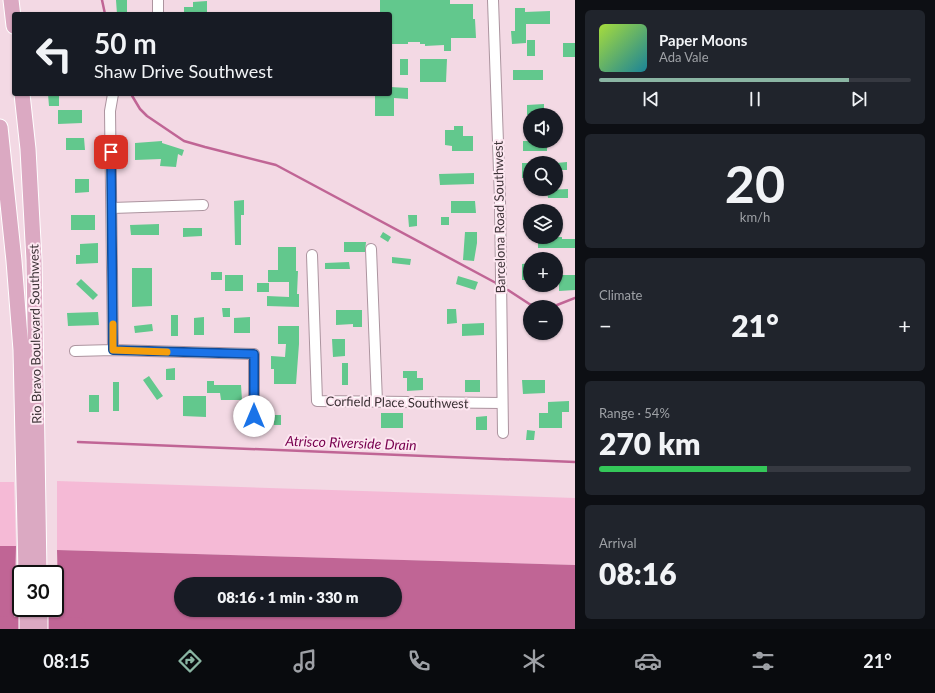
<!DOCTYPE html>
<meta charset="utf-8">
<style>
body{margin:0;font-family:Lato,sans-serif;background:#20242c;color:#f1f3f6;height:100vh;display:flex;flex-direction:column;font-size:15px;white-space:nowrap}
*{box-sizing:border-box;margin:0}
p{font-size:13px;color:#9ea1a6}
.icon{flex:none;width:22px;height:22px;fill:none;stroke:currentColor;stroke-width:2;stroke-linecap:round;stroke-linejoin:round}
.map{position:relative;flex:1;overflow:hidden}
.side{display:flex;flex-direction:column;gap:10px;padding:10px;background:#0d0f14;width:360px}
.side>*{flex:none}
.hud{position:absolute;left:12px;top:12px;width:380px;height:84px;border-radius:4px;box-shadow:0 1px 3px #0004;background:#171b24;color:#f1f3f6;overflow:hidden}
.tools{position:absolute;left:523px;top:108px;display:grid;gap:8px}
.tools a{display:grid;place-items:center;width:40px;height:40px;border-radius:50%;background:#171b24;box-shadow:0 1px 3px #0004;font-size:20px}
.speed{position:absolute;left:12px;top:565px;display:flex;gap:8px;font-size:20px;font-weight:700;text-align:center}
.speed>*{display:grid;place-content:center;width:52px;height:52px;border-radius:50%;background:#171b24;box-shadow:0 1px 3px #0004;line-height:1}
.speed .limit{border:2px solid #111;border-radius:6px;background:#fff;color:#111}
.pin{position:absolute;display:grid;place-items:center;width:34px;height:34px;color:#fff;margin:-17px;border-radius:8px;box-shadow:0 2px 6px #0006}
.me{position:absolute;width:44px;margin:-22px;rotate:0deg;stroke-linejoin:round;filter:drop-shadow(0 0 3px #0008)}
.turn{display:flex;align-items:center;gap:14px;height:84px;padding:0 16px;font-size:18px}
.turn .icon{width:52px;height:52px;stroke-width:2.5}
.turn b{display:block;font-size:28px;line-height:34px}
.big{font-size:30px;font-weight:800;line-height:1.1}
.side .widget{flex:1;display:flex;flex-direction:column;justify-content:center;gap:6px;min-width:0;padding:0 14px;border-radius:6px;background:#20242c}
.side .dial{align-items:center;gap:0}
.dial b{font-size:52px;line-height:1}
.song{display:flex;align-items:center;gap:12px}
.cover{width:48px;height:48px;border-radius:6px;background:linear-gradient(135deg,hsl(80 70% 55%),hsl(190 70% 35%))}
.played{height:4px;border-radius:2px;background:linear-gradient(90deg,#8ab5a3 80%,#363941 80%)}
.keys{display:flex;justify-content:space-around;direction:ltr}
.heat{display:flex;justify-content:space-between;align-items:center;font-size:22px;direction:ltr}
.charge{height:6px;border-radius:3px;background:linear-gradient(90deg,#34c759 54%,#363941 0)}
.trip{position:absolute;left:174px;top:577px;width:228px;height:40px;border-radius:20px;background:#171b24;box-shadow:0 1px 3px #0004;font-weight:800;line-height:40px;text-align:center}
.menu{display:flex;height:64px;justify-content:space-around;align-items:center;background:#090b0e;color:#9ea1a6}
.menu .icon{width:28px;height:28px}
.menu .on{color:#8ab5a3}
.menu b{font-size:18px;color:#f1f3f6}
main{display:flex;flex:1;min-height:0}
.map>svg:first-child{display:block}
.green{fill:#f5bad6}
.water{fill:#c06595;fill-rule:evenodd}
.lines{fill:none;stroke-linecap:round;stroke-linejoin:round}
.stream{stroke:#c06595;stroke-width:2.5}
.river{stroke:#c06595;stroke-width:15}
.building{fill:#62c88d}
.street-casing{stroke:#ac949f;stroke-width:12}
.primary-casing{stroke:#fff;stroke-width:17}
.street{stroke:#fff;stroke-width:10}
.primary{stroke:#dba9c2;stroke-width:15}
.route-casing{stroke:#114b97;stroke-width:10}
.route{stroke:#1a73e8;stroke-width:7}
.slow{stroke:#f59e0b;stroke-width:7}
.labels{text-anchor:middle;stroke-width:4;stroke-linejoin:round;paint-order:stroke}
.street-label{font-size:13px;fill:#3c3236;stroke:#fde7f1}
.water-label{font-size:14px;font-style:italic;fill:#78004f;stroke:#fde7f1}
</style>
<main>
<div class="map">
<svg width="575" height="629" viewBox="0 0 575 629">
<rect width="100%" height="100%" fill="#f3d9e4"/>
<!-- green -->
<path class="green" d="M57,481L575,498V565L57,550Z
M0,482H14L16,546H0Z"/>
<!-- water -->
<path class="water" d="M0,546H16L14,629H0Z
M57,550L575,565V629H59ZM181,584H395V610H181Z"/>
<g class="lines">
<!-- stream -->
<path class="stream" d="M102,0L105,14
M131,94L140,109L147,116L184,141L205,147L276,165L496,283
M508,290L534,307
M552,307L575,298
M78,442L575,462"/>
<!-- river -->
<path class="river" d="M0,624L78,625"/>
</g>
<!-- building -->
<path class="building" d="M116,0H127V14H117Z
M380,0H450V4H473V19H475L476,38H451V51H444V45L425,46V44H420V42H408V44H390V14H380Z
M207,1V12H195V14H184V7H193V2Z
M515,8H525V12L550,11V24H526V43L512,44L511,31H515Z
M527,40H535V56H527Z
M563,43H575V57H563Z
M400,59H408V75H400Z
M420,59H447L446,82H420Z
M513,70H543V80H513Z
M390,87L408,88V99L394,98V116H375V94H390Z
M48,94H59V106H49Z
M544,104V115H527V105Z
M58,110H82V123L58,124Z
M454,126H463V136H473V151H452V146L445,145V130H454Z
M66,138H84L85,150H66Z
M162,141V143L184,150L182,156L178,154L176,167L160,166L161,159L135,160V143Z
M523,141H547V151H523Z
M567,162V170H556V163Z
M522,163H530V178H522Z
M474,173V184L440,185L439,174Z
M75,179H89V192L75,193Z
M568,189V198H548L547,190Z
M244,200V215H241V245H235L234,201Z
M451,201H475L476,213H451Z
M71,215H95V230H71Z
M408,215H417V226L409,227Z
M441,217H449V225H441Z
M159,224V235H131L130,225Z
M183,228H202V236L183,237Z
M383,232L391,237L388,242L380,237Z
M465,232H477V243L474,261L463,260Z
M538,237H562V239H575V248H538Z
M344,242H366L365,252H344Z
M98,243V263L76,264V255H80V244Z
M278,247H296V271H298L297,294H299V307L267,306V296L289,297V282H268V270H278Z
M392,257L411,259L410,265L392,263Z
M349,262L350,269H325V263Z
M530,263V280H522V264Z
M132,268H152V306L132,307Z
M211,272H222V280H211Z
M225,275H243V291H225Z
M559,275H575V290L559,291Z
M458,276L478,282L475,290L456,284Z
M81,279L98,295L93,300L76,284Z
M257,283H269V292H257Z
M222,308H230V317H223Z
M447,309H456L457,323L447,324Z
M336,310H362V327H353V324L336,325Z
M98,312L99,325L68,326L67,313Z
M171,315H178V336H171Z
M204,317V335H194V318Z
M250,317V333H234V318Z
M484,323V335L462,336V324Z
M152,324L153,331L135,333L134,326Z
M278,326H299V344L296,384H274V369H271V356L285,357L286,344H278Z
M332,339H345V356L333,357Z
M342,363H348V385H342Z
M175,368V380H166V369Z
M403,371H417V378H423V390L407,391V378H403Z
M149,376L163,396L157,400L143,380Z
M465,380H480V392H465Z
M522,380H545V393L523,394Z
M207,381H214V385H241L242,400H221L220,393H207Z
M113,382H119V411H113Z
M89,395H99V412H89Z
M183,396H206V417L183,416Z
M569,401V412H562V428H539V413H548V402Z
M381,413H403V428H381Z
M274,415H281V425H274Z
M487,416V430H476V417Z
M527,430L535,431L534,440H526Z"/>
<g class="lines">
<defs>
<path id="street" d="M493,0L500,200L503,433
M158,14V0
M113,94L110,111L113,350
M112,208L203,205
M371,249L377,402
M312,255L317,401L502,403
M75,351L113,350L254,354V416"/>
<path id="primary" d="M11,0L14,26
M22,94L28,149L34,260L39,574
M0,127L14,261L21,350L26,574
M27,608V629
M40,608V629"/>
</defs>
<!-- street casing -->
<use href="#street" class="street-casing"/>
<!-- primary casing -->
<use href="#primary" class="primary-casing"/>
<!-- street -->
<use href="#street" class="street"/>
<!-- primary -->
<use href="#primary" class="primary"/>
</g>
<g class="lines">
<defs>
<path id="route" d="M111,152L113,350L254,354V416"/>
</defs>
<!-- route casing -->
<use href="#route" class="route-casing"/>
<!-- route -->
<use href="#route" class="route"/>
<!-- slow -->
<path class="slow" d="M113,324V350L167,352"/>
</g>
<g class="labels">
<!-- street labels -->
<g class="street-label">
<text transform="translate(499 217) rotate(-91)" y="5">Barcelona Road Southwest</text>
<text transform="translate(35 334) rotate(-91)" y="5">Rio Bravo Boulevard Southwest</text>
<text transform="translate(397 402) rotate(1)" y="5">Corfield Place Southwest</text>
</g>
<!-- water labels -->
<g class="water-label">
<text transform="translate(351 443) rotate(2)" y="5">Atrisco Riverside Drain</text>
</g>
</g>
</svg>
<div class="tools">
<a><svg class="icon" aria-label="sound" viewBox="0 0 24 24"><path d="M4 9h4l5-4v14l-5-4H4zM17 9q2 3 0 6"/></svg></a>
<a><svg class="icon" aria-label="search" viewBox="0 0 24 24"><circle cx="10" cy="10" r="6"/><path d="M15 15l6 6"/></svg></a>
<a><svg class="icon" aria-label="layers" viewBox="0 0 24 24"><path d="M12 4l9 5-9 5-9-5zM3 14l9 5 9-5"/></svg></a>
<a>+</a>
<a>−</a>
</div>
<div class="speed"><div class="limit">30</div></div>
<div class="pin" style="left:111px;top:152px;background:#d93025"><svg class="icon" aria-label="arrive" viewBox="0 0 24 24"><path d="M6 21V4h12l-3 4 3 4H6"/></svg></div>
<svg class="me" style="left:254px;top:416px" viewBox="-20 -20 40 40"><circle r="19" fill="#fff"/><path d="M0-13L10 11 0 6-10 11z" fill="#1a73e8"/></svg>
<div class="trip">08:16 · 1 min · 330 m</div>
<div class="hud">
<div class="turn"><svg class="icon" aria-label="left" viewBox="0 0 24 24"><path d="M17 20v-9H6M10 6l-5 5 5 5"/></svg><div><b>50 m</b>Shaw Drive Southwest</div></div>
</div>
</div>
<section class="side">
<div class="widget">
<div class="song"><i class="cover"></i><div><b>Paper Moons</b><p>Ada Vale</p></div></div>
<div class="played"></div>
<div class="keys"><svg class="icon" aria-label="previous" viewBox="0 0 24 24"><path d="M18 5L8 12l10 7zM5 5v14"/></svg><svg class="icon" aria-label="pause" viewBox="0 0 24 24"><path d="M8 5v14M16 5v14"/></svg><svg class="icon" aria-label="next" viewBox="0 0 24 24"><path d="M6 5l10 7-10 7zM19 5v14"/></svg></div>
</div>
<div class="widget dial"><b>20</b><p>km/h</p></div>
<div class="widget"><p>Climate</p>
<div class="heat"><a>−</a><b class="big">21°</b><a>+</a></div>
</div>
<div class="widget"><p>Range · 54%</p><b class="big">270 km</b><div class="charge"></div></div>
<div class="widget"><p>Arrival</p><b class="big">08:16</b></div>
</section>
</main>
<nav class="menu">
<b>08:15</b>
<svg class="icon on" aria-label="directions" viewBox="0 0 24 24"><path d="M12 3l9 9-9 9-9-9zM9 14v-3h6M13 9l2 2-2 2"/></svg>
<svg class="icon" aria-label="music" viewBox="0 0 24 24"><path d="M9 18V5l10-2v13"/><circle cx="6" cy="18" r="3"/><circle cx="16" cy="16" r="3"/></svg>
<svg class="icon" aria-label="phone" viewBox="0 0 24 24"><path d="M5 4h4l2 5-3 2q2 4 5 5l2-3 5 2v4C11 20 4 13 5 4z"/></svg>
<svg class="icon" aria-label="climate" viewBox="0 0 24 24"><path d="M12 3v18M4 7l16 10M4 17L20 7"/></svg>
<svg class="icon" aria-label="car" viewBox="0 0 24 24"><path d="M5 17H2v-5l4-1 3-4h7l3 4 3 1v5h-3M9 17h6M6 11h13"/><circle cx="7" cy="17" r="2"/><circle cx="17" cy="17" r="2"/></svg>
<svg class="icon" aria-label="filters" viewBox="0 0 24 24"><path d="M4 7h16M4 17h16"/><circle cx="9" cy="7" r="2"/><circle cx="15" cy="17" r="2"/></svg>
<b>21°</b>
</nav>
